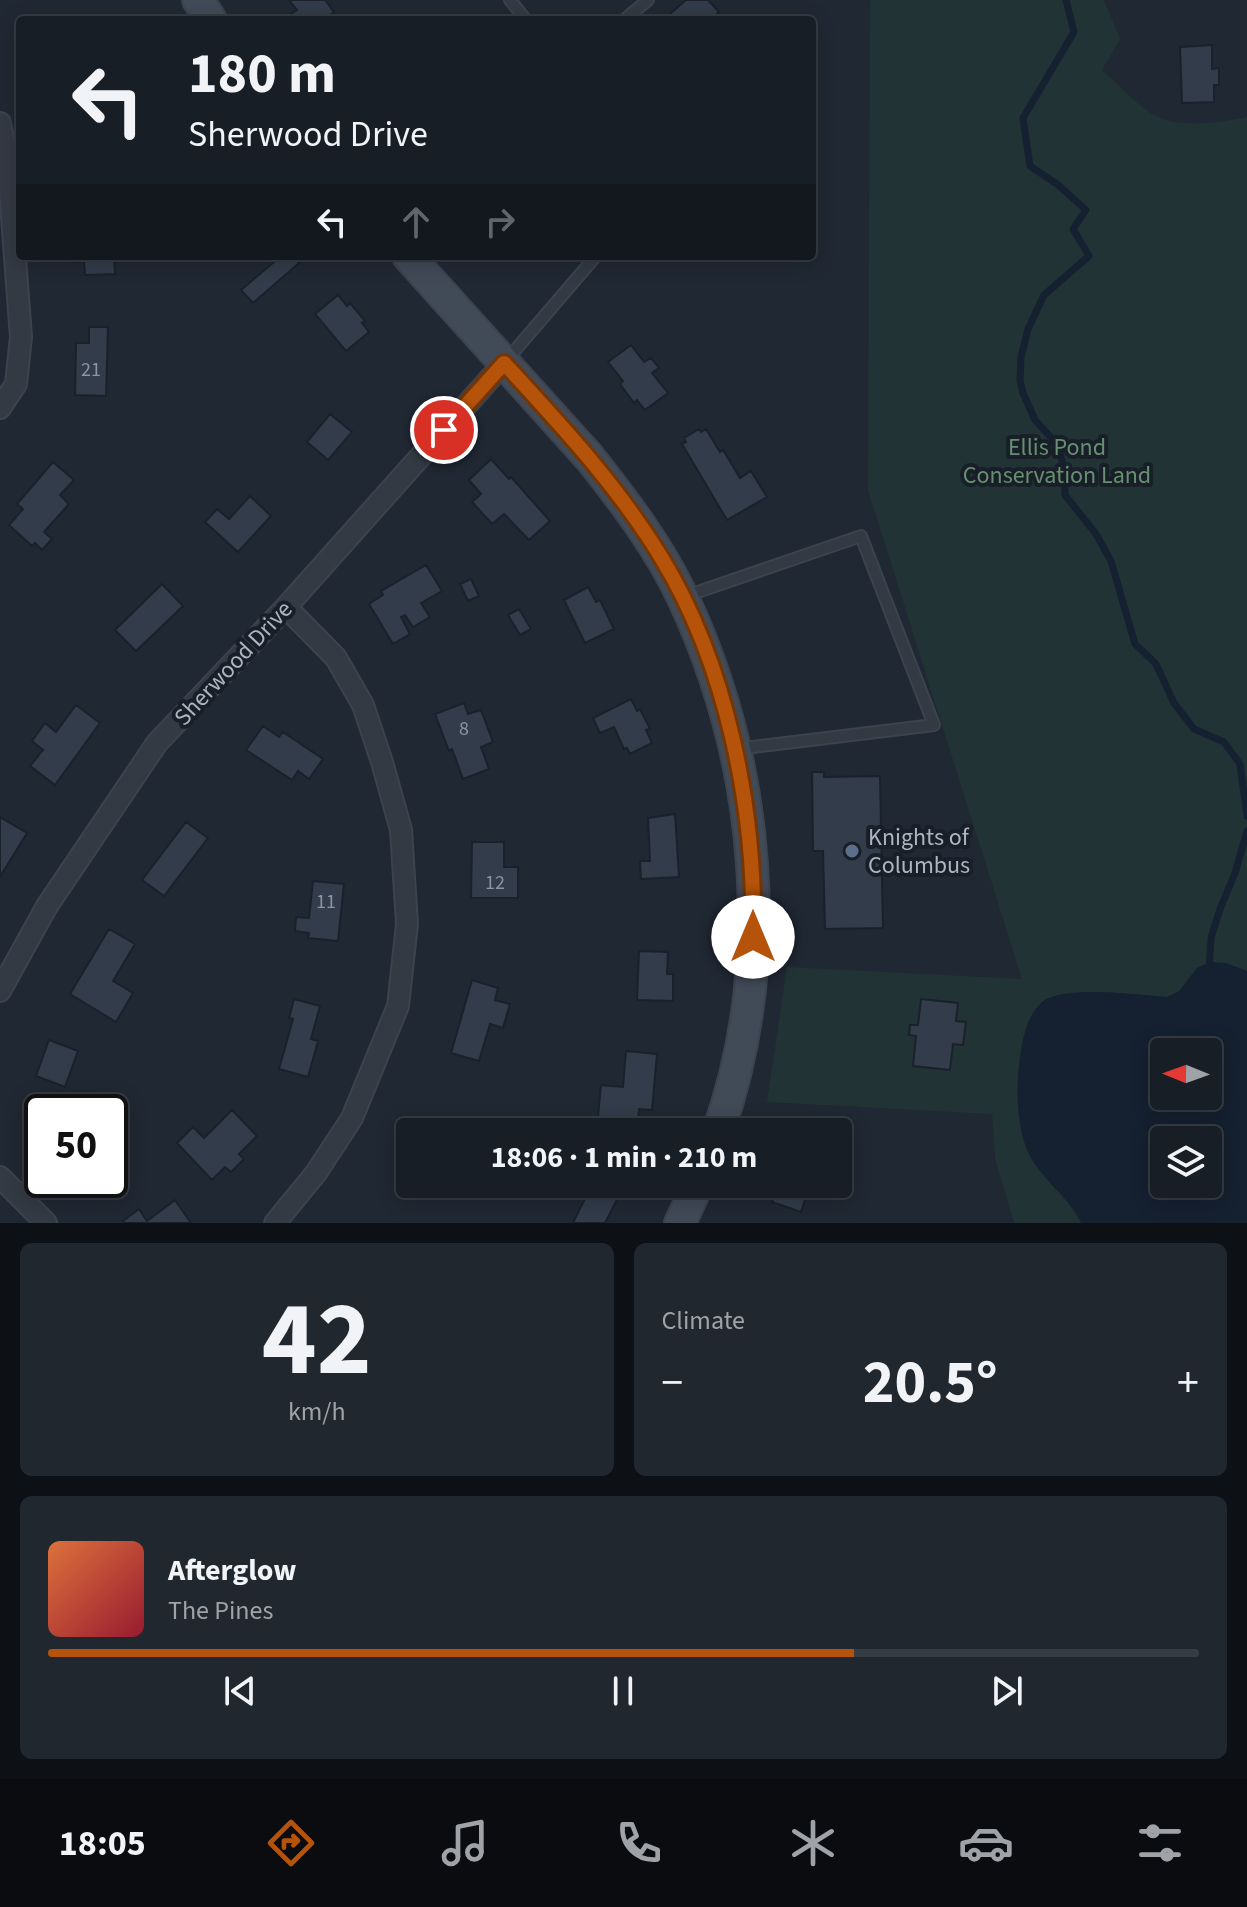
<!DOCTYPE html>
<meta charset="utf-8">
<style>
body{margin:0;font-family:"Source Sans 3",sans-serif;background:#21272e;color:#f1f3f6;height:100vh;display:flex;flex-direction:column;font-size:30px;white-space:nowrap}
*{box-sizing:border-box;margin:0}
p{font-size:26px;color:#9fa2a7}
.icon{flex:none;width:44px;height:44px;fill:none;stroke:currentColor;stroke-width:2;stroke-linecap:round;stroke-linejoin:round}
.map{position:relative;height:1223px;overflow:hidden}
.sheet{display:flex;flex-direction:column;gap:20px;padding:20px;background:#0d1015;flex:1}
.sheet>*{flex:none}
.banner{position:absolute;left:16px;top:16px;width:800px;height:244px;border-radius:8px;box-shadow:0 4px 20px #0003,0 0 0 2px #363c43;background:#181e26;color:#f1f3f6;overflow:hidden}
.needle{width:52px;rotate:271deg}
.tools{position:absolute;left:1150px;top:1038px;display:grid;gap:16px}
.tools a{display:grid;place-items:center;width:72px;height:72px;border-radius:8px;background:#181e26;box-shadow:0 4px 20px #0003,0 0 0 2px #363c43;font-size:40px}
.speed{position:absolute;left:24px;top:1094px;display:flex;gap:16px;font-size:40px;font-weight:700;text-align:center}
.speed>*{display:grid;place-content:center;width:104px;height:104px;border-radius:50%;background:#181e26;box-shadow:0 4px 20px #0003,0 0 0 2px #363c43;line-height:1}
.speed .limit{border:4px solid #111;border-radius:12px;background:#fff;color:#111}
.pin{position:absolute;display:grid;place-items:center;width:68px;height:68px;color:#fff;margin:-34px;border:4px solid #fff;border-radius:50%;box-shadow:0 2px 8px #0007}
.me{position:absolute;width:88px;margin:-44px;rotate:0deg;stroke-linejoin:round;filter:drop-shadow(0 0 6px #0008)}
.turn{display:flex;align-items:center;gap:28px;height:168px;padding:0 40px;font-size:36px}
.turn .icon{width:104px;height:104px;stroke-width:2.5}
.turn b{display:block;font-size:56px;line-height:68px}
.lanes{display:flex;align-items:center;height:76px;padding:0 40px;background:#0003;justify-content:center;gap:40px;direction:ltr}
.lanes .off{opacity:.35}
.big{font-size:60px;font-weight:700;line-height:1.1}
.sheet .tile{flex:1;display:flex;flex-direction:column;justify-content:center;gap:12px;min-width:0;padding:0 28px;border-radius:12px;background:#21272e}
.sheet .dial{align-items:center;gap:0}
.dial b{font-size:104px;line-height:1}
.song{display:flex;align-items:center;gap:24px}
.cover{width:96px;height:96px;border-radius:12px;background:linear-gradient(135deg,hsl(20 70% 55%),hsl(350 70% 35%))}
.played{height:8px;border-radius:4px;background:linear-gradient(90deg,#b45309 70%,#363c43 70%)}
.keys{display:flex;justify-content:space-around;direction:ltr}
.heat{display:flex;justify-content:space-between;align-items:center;font-size:44px;direction:ltr}
.sheet .tiles{flex:1;display:grid;gap:20px;grid-template-columns:1fr 1fr}
.tile:last-child{grid-column:span 2}
.trip{position:absolute;left:396px;top:1118px;width:456px;height:80px;border-radius:8px;background:#181e26;box-shadow:0 4px 20px #0003,0 0 0 2px #363c43;font-weight:700;line-height:80px;text-align:center}
.dock{display:flex;height:128px;justify-content:space-around;align-items:center;background:#0a0c0f;color:#9fa2a7}
.dock .icon{width:56px;height:56px}
.dock .active{color:#b45309}
.dock b{font-size:36px;color:#f1f3f6}
.map>svg:first-child{display:block}
.green{fill:#223335;fill-rule:evenodd}
.water{fill:#152030;fill-rule:evenodd}
.lines{fill:none;stroke-linecap:round;stroke-linejoin:round}
.stream{stroke:#152030;stroke-width:7}
.building{fill:#323c4a;stroke:#1a212b;stroke-width:2}
.service-casing{stroke:#3c434e;stroke-width:14}
.minor-casing{stroke:#3c434e;stroke-width:24}
.secondary-casing{stroke:#3c434e;stroke-width:34}
.service{stroke:#333a44;stroke-width:10}
.minor{stroke:#333a44;stroke-width:20}
.secondary{stroke:#414a57;stroke-width:30}
.route-casing{stroke:#753606;stroke-width:20}
.route{stroke:#b45309;stroke-width:14}
.service-dot{fill:#5c6f8a;stroke:#191f28;stroke-width:3}
.labels{text-anchor:middle;stroke-width:8;stroke-linejoin:round;paint-order:stroke}
.number-label{font-size:20px;fill:#8c95a1}
.park-label{font-size:24px;fill:#66906f;stroke:#191f28}
.street-label{font-size:24px;fill:#adb5c1;stroke:#191f28}
.poi-label{font-size:24px;fill:#adb5c1;stroke:#191f28;text-anchor:start}
</style>
<div class="map">
<svg width="1247" height="1223" viewBox="0 0 1247 1223">
<rect width="100%" height="100%" fill="#202833"/>
<!-- green -->
<path class="green" d="M870,0H1104L1120,39L1102,70C1117,83 1132,100 1149,112C1176,130 1217,123 1247,117V1223H1014L995,1158L992,1114L767,1102L787,967L1022,979L868,490ZM1164,1052H1208V1096H1164ZM1164,1140H1208V1184H1164Z"/>
<!-- water -->
<path class="water" d="M1210,962L1226,963L1247,971V1223H1081C1068,1195 1038,1177 1027,1150C1017,1125 1016,1091 1019,1065C1022,1043 1025,1018 1041,1003C1061,984 1139,995 1167,997L1179,991L1197,968ZM1164,1052H1208V1096H1164ZM1164,1140H1208V1184H1164Z"/>
<g class="lines">
<!-- stream -->
<path class="stream" d="M1066,0L1074,32L1023,118L1030,166L1057,184L1086,210L1073,229L1089,256L1044,295L1028,329L1021,357L1020,380L1023,393L1035,420L1058,445L1064,469L1065,495L1096,534L1111,561L1135,644L1156,664L1174,703L1194,729L1224,742L1240,764L1247,816
M1209,970L1211,938L1220,909L1235,873L1247,831"/>
</g>
<!-- building -->
<path class="building" d="M289,0H325L334,12L324,20H296L291,14L297,10Z
M686,0H708L719,12L716,15L720,20H663Z
M1212,45V69L1219,68V85H1214V102L1182,103L1180,47Z
M71,256H114L115,274L85,275L84,261L72,262Z
M269,256H293L299,263L253,303L241,290L274,262Z
M338,295L347,306L350,303L365,321L362,323L369,332L346,351L315,314Z
M89,327H108L106,396L75,395L76,343H89Z
M631,345L644,362L651,358L659,368L652,373L668,393L645,410L637,400L634,403L620,384L623,381L608,362Z
M330,414L352,432L328,460L307,442Z
M699,429L701,432L706,429L720,452L723,450L740,478L751,471L767,497L727,520L682,444L686,442L684,438Z
M491,459L509,479L511,477L550,521L529,540L504,514L492,524L472,502L481,494L469,480Z
M53,462L74,480L60,495L69,504L44,532L52,539L42,550L35,543L32,546L9,525L23,509L17,504Z
M250,496L271,516L238,552L205,522L217,509L229,519Z
M426,565L442,591L421,603L430,617L413,627L405,615L401,617L410,634L393,644L369,604L383,595L381,591Z
M471,579L479,596L468,601L460,584Z
M162,584L183,606L136,651L115,630Z
M588,587L596,602L600,600L614,629L585,643L564,600Z
M519,609L531,629L520,635L508,615Z
M631,699L637,711L640,709L650,729L646,730L652,743L630,754L627,748L624,749L614,727L600,733L593,718Z
M464,703L468,714L481,710L493,742L481,747L489,769L463,779L452,749L449,751L435,714Z
M76,705L100,723L55,785L30,766L43,750L32,741L45,723L56,732Z
M263,726L279,737L283,732L323,759L309,779L298,771L292,780L246,750Z
M812,772H824V777L880,776L883,928L825,929L823,851H813Z
M675,814L679,877L641,879L640,861H650L648,818Z
M0,817L27,833L0,877Z
M186,822L208,838L164,896L142,880Z
M472,842H504V867H518V898H471Z
M313,881L344,884L338,941L308,938L309,933L295,931L296,917L309,918Z
M109,929L135,944L113,981L133,993L116,1022L70,994Z
M639,951L668,952L667,974H673V1001L637,1000Z
M472,980L498,988L495,1000L510,1004L503,1028L490,1024L479,1061L451,1053Z
M294,999L320,1006L311,1039L318,1041L308,1077L279,1069L293,1019L289,1018Z
M921,999L958,1003L956,1021L966,1022L963,1045L953,1044L950,1070L913,1066L916,1036L909,1035L910,1025H918Z
M49,1040L78,1051L65,1087L36,1076Z
M626,1051L657,1054L652,1110L639,1109L638,1121L598,1117L601,1085L623,1087Z
M232,1110L257,1136L239,1154L244,1159L231,1172L225,1167L212,1180L177,1143L193,1127L204,1138Z
M435,1117L460,1131L459,1132H427Z
M796,1119L829,1130L828,1132H792Z
M592,1184H625L605,1223H573Z
M779,1184H810L801,1212L772,1202Z
M175,1200L191,1223H125L123,1221L139,1209L147,1221Z"/>
<g class="lines">
<defs>
<path id="service" d="M510,0L526,20
M624,20L648,0
M505,362L596,256
M686,596L861,536L934,725L736,749"/>
<path id="minor" d="M0,123L8,164L21,337L16,384L0,408
M0,991L47,906L157,743L286,607L504,363
M0,1177L46,1223
M275,1223L316,1173L352,1118L398,1006L407,924L401,830L382,762L363,705L336,658L286,607"/>
<path id="secondary" d="M198,0L211,20
M408,256L589,457C624,501 659,547 683,598C760,763 778,960 718,1132
M680,1223L698,1184"/>
</defs>
<!-- service casing -->
<use href="#service" class="service-casing"/>
<!-- minor casing -->
<use href="#minor" class="minor-casing"/>
<!-- secondary casing -->
<use href="#secondary" class="secondary-casing"/>
<!-- service -->
<use href="#service" class="service"/>
<!-- minor -->
<use href="#minor" class="minor"/>
<!-- secondary -->
<use href="#secondary" class="secondary"/>
</g>
<g class="lines">
<defs>
<path id="route" d="M444,430L504,363C560,424 617,485 661,557C727,665 756,811 753,937"/>
</defs>
<!-- route casing -->
<use href="#route" class="route-casing"/>
<!-- route -->
<use href="#route" class="route"/>
</g>
<!-- markers -->
<circle class="service-dot" cx="852" cy="851" r="8"/>
<g class="labels">
<!-- number labels -->
<g class="number-label">
<text x="91" y="376">21</text>
<text x="464" y="735">8</text>
<text x="495" y="889">12</text>
<text x="326" y="908">11</text>
</g>
<!-- park labels -->
<g class="park-label">
<text x="1057" y="455">Ellis Pond<tspan x="1057" dy="28">Conservation Land</tspan></text>
</g>
<!-- street labels -->
<g class="street-label">
<text transform="translate(233 663) rotate(-47)" y="8">Sherwood Drive</text>
</g>
<!-- poi labels -->
<g class="poi-label">
<text x="868" y="845">Knights of<tspan x="868" dy="28">Columbus</tspan></text>
</g>
</g>
</svg>
<div class="tools">
<a><svg class="needle" viewBox="-14 -14 28 28"><path d="M0-13l5 13h-10z" fill="#e53935"/><path d="M0 13l5-13h-10z" fill="#9fa2a7"/></svg></a>
<a><svg class="icon" aria-label="layers" viewBox="0 0 24 24"><path d="M12 4l9 5-9 5-9-5zM3 14l9 5 9-5"/></svg></a>
</div>
<div class="speed"><div class="limit">50</div></div>
<div class="pin" style="left:444px;top:430px;background:#d93025"><svg class="icon" aria-label="arrive" viewBox="0 0 24 24"><path d="M6 21V4h12l-3 4 3 4H6"/></svg></div>
<svg class="me" style="left:753px;top:937px" viewBox="-20 -20 40 40"><circle r="19" fill="#fff"/><path d="M0-13L10 11 0 6-10 11z" fill="#b45309"/></svg>
<div class="trip">18:06 · 1 min · 210 m</div>
<div class="banner">
<div class="turn"><svg class="icon" aria-label="left" viewBox="0 0 24 24"><path d="M17 20v-9H6M10 6l-5 5 5 5"/></svg><div><b>180 m</b>Sherwood Drive</div></div>
<div class="lanes"><svg class="icon" aria-label="left" viewBox="0 0 24 24"><path d="M17 20v-9H6M10 6l-5 5 5 5"/></svg><svg class="icon off" aria-label="ahead" viewBox="0 0 24 24"><path d="M12 20V5M6 11l6-6 6 6"/></svg><svg class="icon off" aria-label="right" viewBox="0 0 24 24"><path d="M7 20v-9h11M14 6l5 5-5 5"/></svg></div>
</div>
</div>
<section class="sheet">
<div class="tiles">
<div class="tile dial"><b>42</b><p>km/h</p></div>
<div class="tile"><p>Climate</p>
<div class="heat"><a>−</a><b class="big">20.5°</b><a>+</a></div>
</div>
<div class="tile">
<div class="song"><i class="cover"></i><div><b>Afterglow</b><p>The Pines</p></div></div>
<div class="played"></div>
<div class="keys"><svg class="icon" aria-label="previous" viewBox="0 0 24 24"><path d="M18 5L8 12l10 7zM5 5v14"/></svg><svg class="icon" aria-label="pause" viewBox="0 0 24 24"><path d="M8 5v14M16 5v14"/></svg><svg class="icon" aria-label="next" viewBox="0 0 24 24"><path d="M6 5l10 7-10 7zM19 5v14"/></svg></div>
</div>
</div>
</section>
<nav class="dock">
<b>18:05</b>
<svg class="icon active" aria-label="directions" viewBox="0 0 24 24"><path d="M12 3l9 9-9 9-9-9zM9 14v-3h6M13 9l2 2-2 2"/></svg>
<svg class="icon" aria-label="music" viewBox="0 0 24 24"><path d="M9 18V5l10-2v13"/><circle cx="6" cy="18" r="3"/><circle cx="16" cy="16" r="3"/></svg>
<svg class="icon" aria-label="phone" viewBox="0 0 24 24"><path d="M5 4h4l2 5-3 2q2 4 5 5l2-3 5 2v4C11 20 4 13 5 4z"/></svg>
<svg class="icon" aria-label="climate" viewBox="0 0 24 24"><path d="M12 3v18M4 7l16 10M4 17L20 7"/></svg>
<svg class="icon" aria-label="car" viewBox="0 0 24 24"><path d="M5 17H2v-5l4-1 3-4h7l3 4 3 1v5h-3M9 17h6M6 11h13"/><circle cx="7" cy="17" r="2"/><circle cx="17" cy="17" r="2"/></svg>
<svg class="icon" aria-label="filters" viewBox="0 0 24 24"><path d="M4 7h16M4 17h16"/><circle cx="9" cy="7" r="2"/><circle cx="15" cy="17" r="2"/></svg>
</nav>
